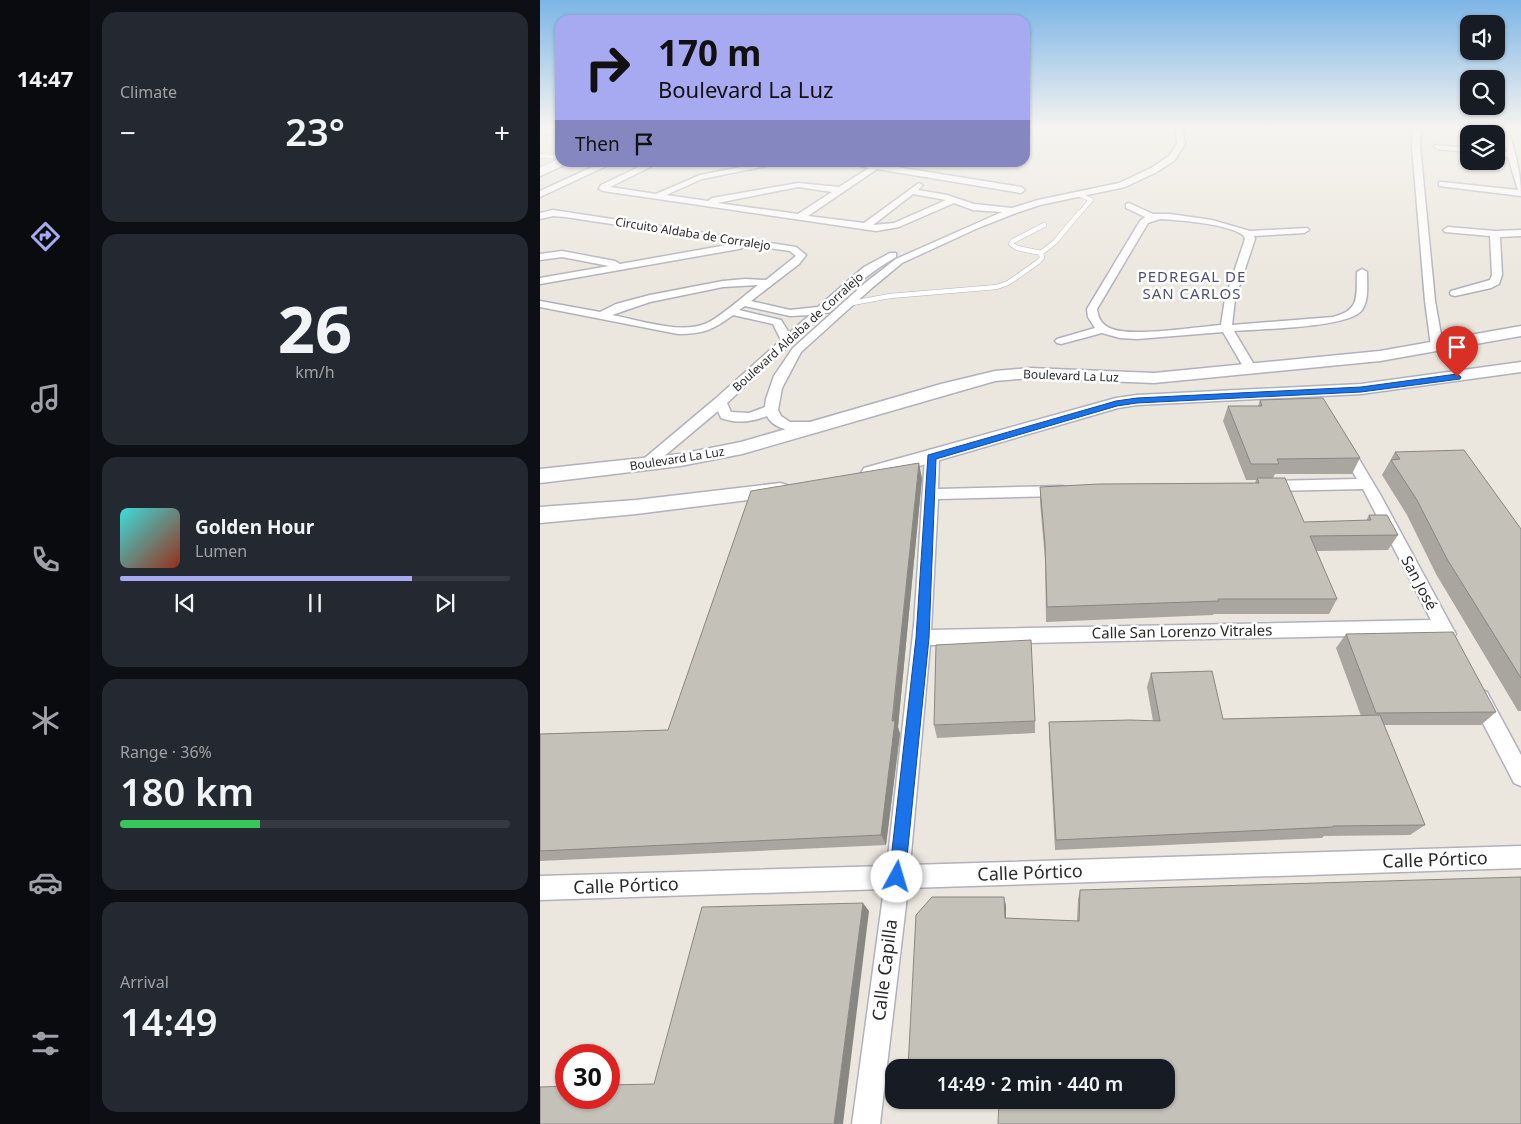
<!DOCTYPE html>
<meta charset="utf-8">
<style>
body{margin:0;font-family:"Noto Sans",sans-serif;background:#242831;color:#f1f3f6;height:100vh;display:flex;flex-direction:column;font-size:19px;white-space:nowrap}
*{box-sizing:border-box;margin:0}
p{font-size:16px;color:#9ea1a6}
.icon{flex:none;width:28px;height:28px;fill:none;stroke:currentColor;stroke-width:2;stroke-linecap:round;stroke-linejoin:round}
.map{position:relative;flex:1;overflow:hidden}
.details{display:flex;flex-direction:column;gap:12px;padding:12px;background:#0d0f14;width:450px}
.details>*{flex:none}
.hud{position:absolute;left:15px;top:15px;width:475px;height:152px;border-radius:15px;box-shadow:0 1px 4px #0004;background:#a7aaf1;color:#111;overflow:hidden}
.buttons{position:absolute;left:920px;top:15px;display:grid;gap:10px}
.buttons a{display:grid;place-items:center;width:45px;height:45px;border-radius:10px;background:#171b24;box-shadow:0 1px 4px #0004;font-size:25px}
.speed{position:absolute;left:15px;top:1044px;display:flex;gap:10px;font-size:25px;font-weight:700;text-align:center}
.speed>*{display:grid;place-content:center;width:65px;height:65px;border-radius:50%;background:#171b24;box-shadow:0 1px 4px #0004;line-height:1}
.speed .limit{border:8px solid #d22;background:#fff;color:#111}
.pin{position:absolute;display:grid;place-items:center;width:42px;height:42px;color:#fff;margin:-51px -21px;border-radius:50% 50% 50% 0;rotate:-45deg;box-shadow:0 0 5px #0007}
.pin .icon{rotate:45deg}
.me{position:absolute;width:55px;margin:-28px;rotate:6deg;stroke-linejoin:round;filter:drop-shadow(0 0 4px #0008)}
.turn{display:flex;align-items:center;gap:18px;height:105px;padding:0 20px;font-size:22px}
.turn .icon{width:65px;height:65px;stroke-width:2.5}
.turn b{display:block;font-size:35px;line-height:42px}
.then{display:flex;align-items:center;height:48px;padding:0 20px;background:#0003;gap:10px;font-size:19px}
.big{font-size:38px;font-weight:600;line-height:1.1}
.details .tile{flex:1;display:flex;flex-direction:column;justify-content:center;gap:8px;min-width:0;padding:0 18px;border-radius:15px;background:#242831}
.details .dial{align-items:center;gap:0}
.dial b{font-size:65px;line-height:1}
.song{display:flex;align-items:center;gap:15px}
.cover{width:60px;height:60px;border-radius:8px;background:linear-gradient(135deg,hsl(180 70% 55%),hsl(10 70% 35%))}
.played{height:5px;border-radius:2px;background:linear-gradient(90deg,#a7aaf1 75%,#363941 75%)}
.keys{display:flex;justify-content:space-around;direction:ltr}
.heat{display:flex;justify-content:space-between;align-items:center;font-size:28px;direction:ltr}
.charge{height:8px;border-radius:4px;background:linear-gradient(90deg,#34c759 36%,#363941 0)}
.trip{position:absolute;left:345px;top:1059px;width:290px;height:50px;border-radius:15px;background:#171b24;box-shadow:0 1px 4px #0004;font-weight:600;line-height:50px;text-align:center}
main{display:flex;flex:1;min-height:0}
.tabs{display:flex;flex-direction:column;width:90px;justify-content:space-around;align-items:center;background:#090b0e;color:#9ea1a6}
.tabs .icon{width:35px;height:35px}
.tabs .selected{color:#a7aaf1}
.tabs b{font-size:22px;color:#f1f3f6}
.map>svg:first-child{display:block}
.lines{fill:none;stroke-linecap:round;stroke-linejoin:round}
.lane-far1-casing{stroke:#b1b1bd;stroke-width:5}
.lane-casing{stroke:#b1b1bd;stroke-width:5.5}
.street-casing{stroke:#b1b1bd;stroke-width:3}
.secondary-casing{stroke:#b1b1bd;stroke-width:3}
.lane-far1{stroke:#fff;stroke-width:4}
.lane{stroke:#fff;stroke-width:4.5}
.street{fill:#fff;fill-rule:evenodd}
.secondary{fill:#fff;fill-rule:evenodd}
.wall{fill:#a9a69f}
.shaded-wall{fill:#898782}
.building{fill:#c4c1b9;stroke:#898782}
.route{fill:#1a73e8;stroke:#114b97}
.labels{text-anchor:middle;stroke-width:5;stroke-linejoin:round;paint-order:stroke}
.far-street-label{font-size:12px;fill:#2a2a2a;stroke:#fff}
.far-quarter-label{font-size:15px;letter-spacing:1px;fill:#4f4f77;stroke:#fff}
.street-label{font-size:15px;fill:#2a2a2a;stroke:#fff}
.near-street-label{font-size:18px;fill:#2a2a2a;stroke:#fff}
</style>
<main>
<nav class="tabs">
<b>14:47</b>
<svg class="icon selected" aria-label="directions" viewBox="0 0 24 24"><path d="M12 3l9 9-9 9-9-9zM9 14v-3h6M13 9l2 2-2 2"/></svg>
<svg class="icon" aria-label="music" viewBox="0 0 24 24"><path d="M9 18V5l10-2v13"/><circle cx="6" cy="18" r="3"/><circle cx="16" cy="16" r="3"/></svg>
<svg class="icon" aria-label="phone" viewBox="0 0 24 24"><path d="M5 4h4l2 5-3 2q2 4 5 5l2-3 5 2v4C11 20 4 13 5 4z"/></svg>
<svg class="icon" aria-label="climate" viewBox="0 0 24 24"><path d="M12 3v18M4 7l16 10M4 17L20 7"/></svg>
<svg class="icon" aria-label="car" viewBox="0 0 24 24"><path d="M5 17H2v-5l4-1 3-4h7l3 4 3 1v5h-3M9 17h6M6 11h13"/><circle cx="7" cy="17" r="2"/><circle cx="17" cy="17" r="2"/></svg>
<svg class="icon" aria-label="filters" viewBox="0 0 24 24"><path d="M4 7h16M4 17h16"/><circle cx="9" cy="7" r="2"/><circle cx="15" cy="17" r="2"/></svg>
</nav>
<section class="details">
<div class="tile"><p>Climate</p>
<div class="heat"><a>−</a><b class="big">23°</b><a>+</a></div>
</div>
<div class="tile dial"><b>26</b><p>km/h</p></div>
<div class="tile">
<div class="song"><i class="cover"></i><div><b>Golden Hour</b><p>Lumen</p></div></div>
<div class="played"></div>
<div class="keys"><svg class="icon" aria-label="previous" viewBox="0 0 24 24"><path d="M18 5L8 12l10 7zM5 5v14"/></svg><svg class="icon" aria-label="pause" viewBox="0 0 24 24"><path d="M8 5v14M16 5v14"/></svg><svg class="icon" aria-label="next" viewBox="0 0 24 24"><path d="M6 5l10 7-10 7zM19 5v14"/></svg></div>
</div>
<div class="tile"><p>Range · 36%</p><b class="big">180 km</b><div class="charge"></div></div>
<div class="tile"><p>Arrival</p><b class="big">14:49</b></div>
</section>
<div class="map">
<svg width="981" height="1124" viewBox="0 0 981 1124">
<rect width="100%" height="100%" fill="#ebe7de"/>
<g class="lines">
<defs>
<path id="lane-far1" d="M0,132H20
M0,156L20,157
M0,170L20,160
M539,214L551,200L540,195"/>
<path id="lane" d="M501,253L477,248L471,244L473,241L504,225
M307,304L350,296L457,287L468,283L498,262L502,258L501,253L515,242L540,212"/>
<path id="street" d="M635,127H642L645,144L635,160L617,172L585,187L500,205L476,213L438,228L362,263L333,287L261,352L242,388L238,410L241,416L250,422H282L284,425L282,428C265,432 236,434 227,416C211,422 198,424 181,418L178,411L110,468H100L98,465L100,462L175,399L241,340L233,324L193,315C173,330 163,334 138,334L0,307V301L60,312L76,304L110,295L183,281L205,279L226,280L256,256L250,251L202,244V248L199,249L0,284V278L69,266L22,257L0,260V254L22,251L75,261L80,264L198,243L25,217L13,216L0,219V213L13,210L256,247L266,255L259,264L211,301L250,310L278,307L324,267L350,253H356V257C330,272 312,288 290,308L291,310L290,312L284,313L187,403L191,412L209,413L225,407L226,399L234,376L253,348L325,283L356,259L462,212L433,210L414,203L359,227L336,231L63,191L59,189L61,185L109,162H120L70,187L116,194L160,175L226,162H246L162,179L126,195L168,201L172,198L258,183L299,187L329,168L304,162H326L481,187L485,190L481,193L337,169L268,216L324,223L379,183L383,185L378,190L407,195L434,204L472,208L498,200L579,183L611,168L629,156L637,144ZM258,187L292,192L258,214L177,203ZM373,194L406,200L354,223L333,225ZM218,285C205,295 178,319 165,324C140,334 98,320 72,315L110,302L183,287ZM205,306L250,316L270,315L249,333L241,320L199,310Z
M873,127H881L880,146L895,301L903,346L897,349L891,346L885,301L872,146Z
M961,127H968C974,151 981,170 981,196L899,186V182H902L978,190L968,157L956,155V151L967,152Z
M895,145L929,148V152L898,149L894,147Z
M20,162H31L0,176V171Z
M63,162H75L0,197V191Z
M589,203L613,214H630L672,220L710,231L767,228L769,230L764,233L714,236L715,239L695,299L692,325L793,317C821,310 816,296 817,272L822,269L827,272C827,284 829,300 822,310C810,328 718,329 694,331L716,368L710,372L704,368L683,332L597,339L580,338L562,333L521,344L517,343L515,341L517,339L555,328L548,317L547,309L600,221L605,217L586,208V204ZM620,219C640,220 690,224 704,236L705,239L685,299L681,325C656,327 593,337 572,329C563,326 558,319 557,309L608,223Z
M908,227L955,231L981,230V236L960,237L962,275L959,284L951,288L915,296L911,295L910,293L911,291L950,280L952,275L950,236L905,232L903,230Z
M805,443L810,444L841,496L913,629L916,634L913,639L907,641L901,639L898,634L390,645L370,865L981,846V868L368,888L340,1124H312L344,889L0,900V876L347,866L374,625L385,457L387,454H397L399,457L398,489L522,486L527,487L529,491L527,495L522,496L398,499L391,630L891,620L823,489L727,491L722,490L720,486L722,482L727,481L817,479L798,447L800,444Z
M940,689L947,692L981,755V786L974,783L930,698L933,692Z"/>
<path id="secondary" d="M981,326V336L840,361L614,383L490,378L455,381L202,454L140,466L0,483V469L140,454L201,442L401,384L455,371L490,368L614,373L840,351Z
M981,362V372L821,394L597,405L578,408L331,480L324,478L321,473L324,468L576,398L597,395L821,384Z
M240,483L247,485L250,490L247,495L96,514L0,523V507L96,500Z"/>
</defs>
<!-- lane-far1 casing -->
<use href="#lane-far1" class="lane-far1-casing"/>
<!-- lane casing -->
<use href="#lane" class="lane-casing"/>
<!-- street casing -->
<use href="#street" class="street-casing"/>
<!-- secondary casing -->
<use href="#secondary" class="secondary-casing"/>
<!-- lane-far1 -->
<use href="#lane-far1" class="lane-far1"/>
<!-- lane -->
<use href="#lane" class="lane"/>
<!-- street -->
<use href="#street" class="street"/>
<!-- secondary -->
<use href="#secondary" class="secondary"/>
</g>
<!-- wall -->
<path class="wall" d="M720,400L820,458L812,474H735L733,478L764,522L826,521L829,515L858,535L848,550L776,551L797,599L789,614H674L673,615L506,622L505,559L500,502V487L715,483L716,480H706L683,421L688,406H718Z
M855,452L981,529V711H978L896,574L867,515L842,475Z
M382,478L358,727L360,734L346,845L0,861V734L128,730Z
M806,634L956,712L941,725H844L885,825L870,835L784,836L782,838L515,850L509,735V722L613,721L607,687L611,673L683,719L821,716L796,648Z
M495,721V733L397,738L394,725Z
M540,890L626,1068H368L466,905V918L537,921L538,899Z"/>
<!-- shaded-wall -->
<path class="shaded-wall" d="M379,463L382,478L358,727L360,734L346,845L341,835Z
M464,897L466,905V925L465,918Z
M323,903L329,911L303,1124H294Z"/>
<!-- building -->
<path class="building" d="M783,398L820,458L737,459L739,464H711L688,406H722L720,400Z
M924,450L981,529V678L907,559L877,500L851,460L860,459L855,452Z
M379,463L352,721H355L341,835L0,851V734L128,730L211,491Z
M717,478H745L764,522L831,520L829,515H847L858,535L770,536L797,599H678L679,601L507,607L505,544L500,487L560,484L719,483Z
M913,632L956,712L836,713L806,634Z
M491,640L495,721L394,725L396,645Z
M672,671L683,719L840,715L885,825L793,826V827L516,840L509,722L590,720L620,721L611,673Z
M981,877V1124H458L459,1100H626V1068H459V1066L447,1068H368L376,915L392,897H464L465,918L539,921L540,890Z
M323,903L294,1124H0V1087L26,1086V1098H69V1085L114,1084L162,907Z"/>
<!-- sky -->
<linearGradient id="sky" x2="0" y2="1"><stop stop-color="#7cb5e6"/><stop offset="0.45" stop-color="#f6f4f0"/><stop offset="1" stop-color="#f6f4f0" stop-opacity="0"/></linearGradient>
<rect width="981" height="284" fill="url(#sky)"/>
<!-- route -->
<path class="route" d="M917,374L921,377L920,379L821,392L597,403L577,406L396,459L389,638L365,877L362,883L357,885L351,883L349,877L376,638L388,455L576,401L597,398L821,387Z"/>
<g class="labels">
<!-- far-street labels -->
<g class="far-street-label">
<text transform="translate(153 234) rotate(9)" y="4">Circuito Aldaba de Corralejo</text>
<text transform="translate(258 332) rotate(-42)" y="4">Boulevard Aldaba de Corralejo</text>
<text transform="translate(531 376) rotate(2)" y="4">Boulevard La Luz</text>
<text transform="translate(137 459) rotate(-9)" y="4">Boulevard La Luz</text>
</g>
<!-- far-quarter labels -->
<g class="far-quarter-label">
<text x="652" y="282">PEDREGAL DE<tspan x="652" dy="17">SAN CARLOS</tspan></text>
</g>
<!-- street labels -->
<g class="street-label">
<text transform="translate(879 583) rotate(62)" y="5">San José</text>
<text transform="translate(642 632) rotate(-1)" y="5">Calle San Lorenzo Vitrales</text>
</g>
<!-- near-street labels -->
<g class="near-street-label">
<text transform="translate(895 860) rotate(-2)" y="6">Calle Pórtico</text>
<text transform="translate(490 873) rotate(-2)" y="6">Calle Pórtico</text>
<text transform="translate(86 886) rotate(-2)" y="6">Calle Pórtico</text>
<text transform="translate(345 970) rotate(-83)" y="6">Calle Capilla</text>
</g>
</g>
</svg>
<div class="buttons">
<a><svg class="icon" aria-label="sound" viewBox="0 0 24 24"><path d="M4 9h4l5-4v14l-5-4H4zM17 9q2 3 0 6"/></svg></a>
<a><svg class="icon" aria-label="search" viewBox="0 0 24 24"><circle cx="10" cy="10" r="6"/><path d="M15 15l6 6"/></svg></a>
<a><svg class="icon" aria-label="layers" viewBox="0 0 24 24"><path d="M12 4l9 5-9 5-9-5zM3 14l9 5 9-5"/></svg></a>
</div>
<div class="speed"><div class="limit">30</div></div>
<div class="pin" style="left:917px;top:377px;background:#d93025"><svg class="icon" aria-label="arrive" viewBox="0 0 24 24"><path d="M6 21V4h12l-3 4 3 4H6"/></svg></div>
<svg class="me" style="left:357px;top:877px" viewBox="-20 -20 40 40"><circle r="19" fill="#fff"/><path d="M0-13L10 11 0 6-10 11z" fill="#1a73e8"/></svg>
<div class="trip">14:49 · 2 min · 440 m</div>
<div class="hud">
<div class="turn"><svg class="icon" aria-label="right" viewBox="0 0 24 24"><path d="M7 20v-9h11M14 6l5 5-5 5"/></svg><div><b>170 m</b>Boulevard La Luz</div></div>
<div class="then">Then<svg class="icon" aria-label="arrive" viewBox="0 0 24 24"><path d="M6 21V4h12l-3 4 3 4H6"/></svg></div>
</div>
</div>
</main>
